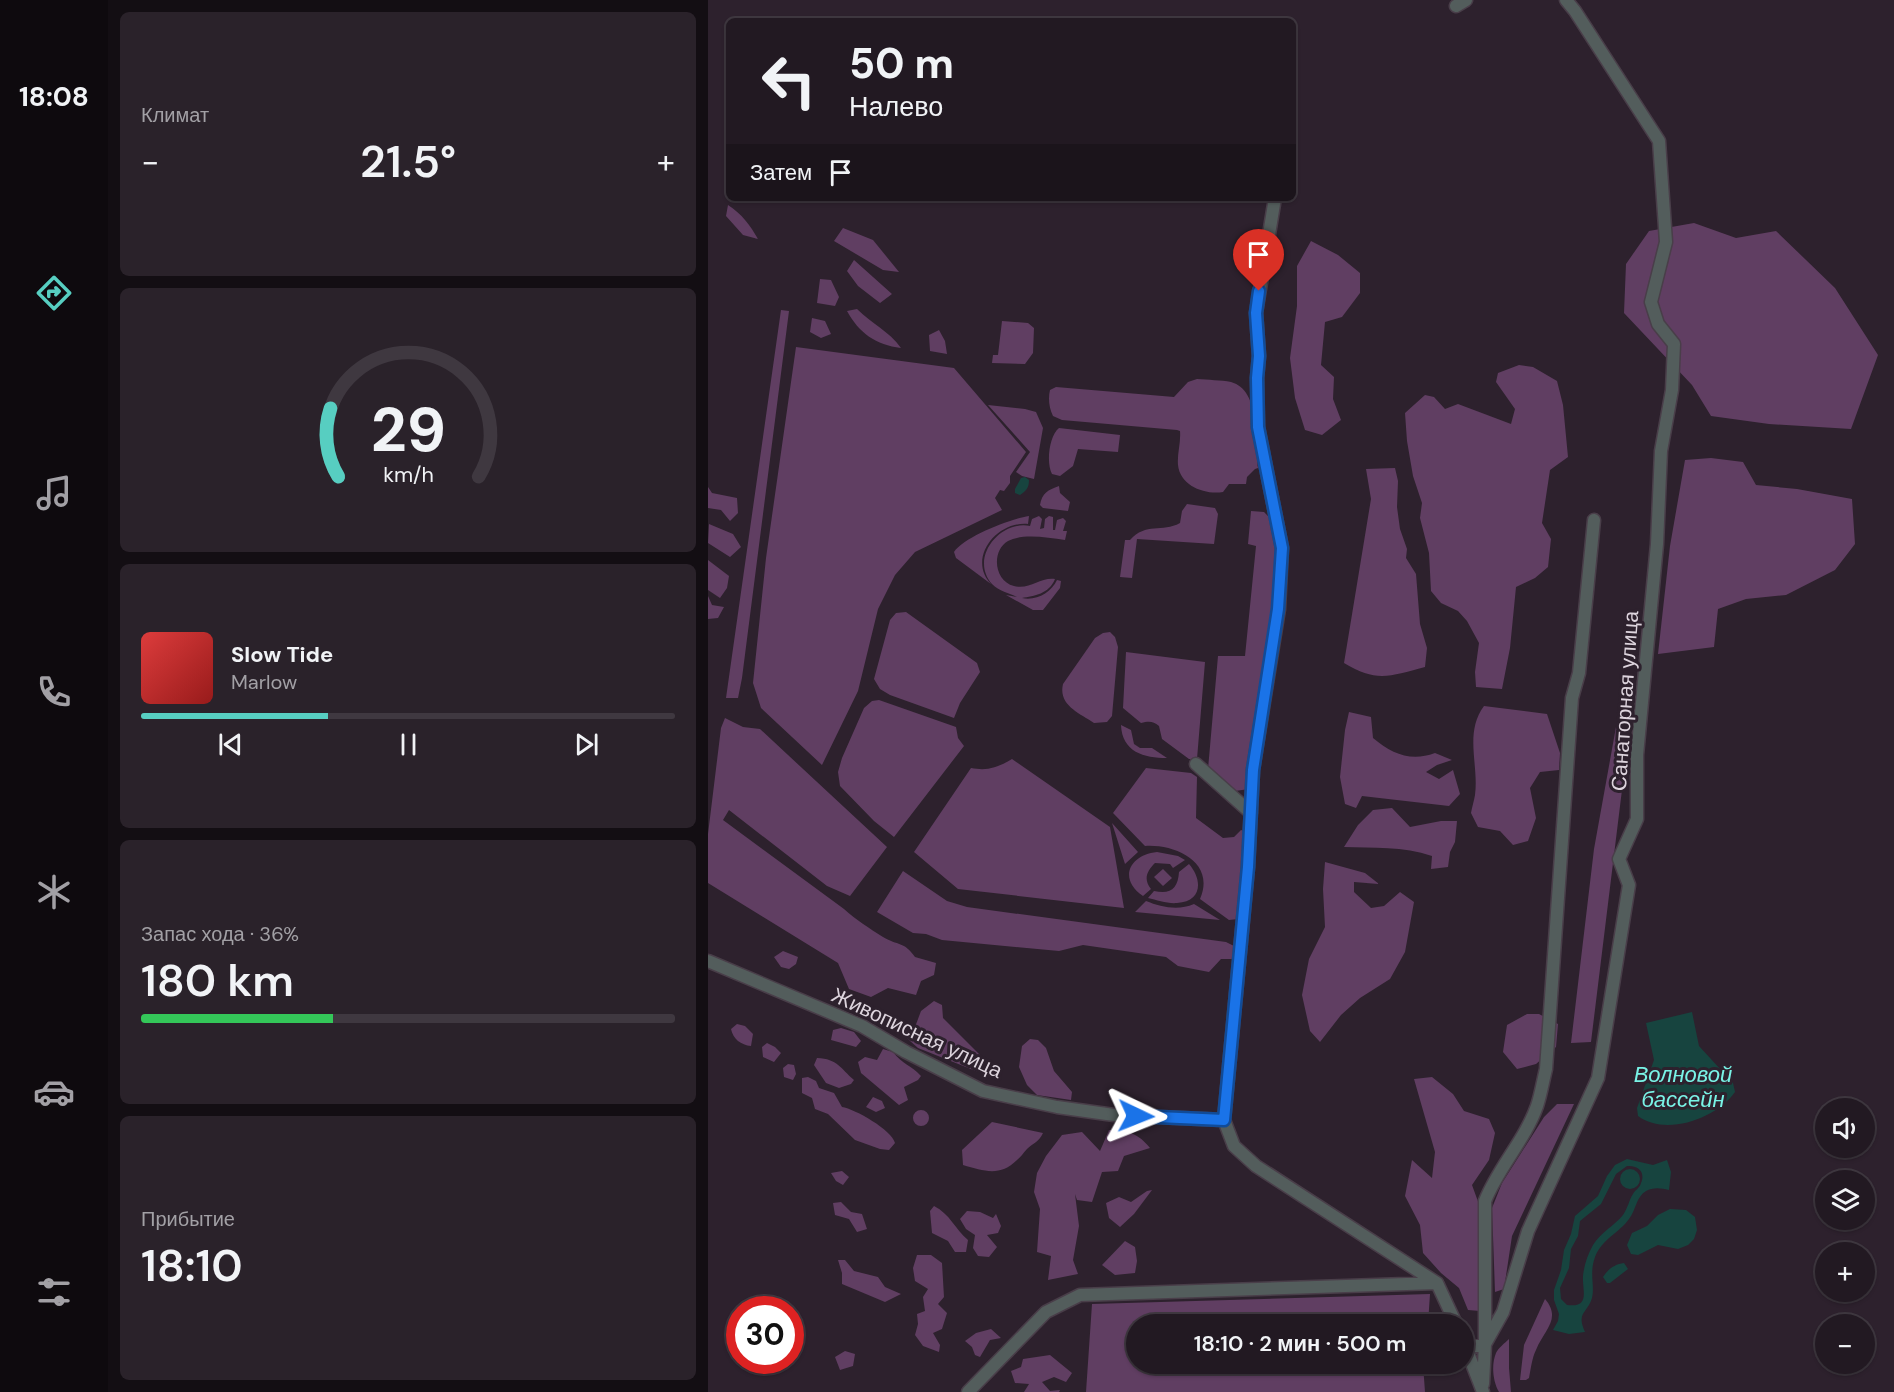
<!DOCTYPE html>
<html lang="ru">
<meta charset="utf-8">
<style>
body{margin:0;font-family:"DM Sans",sans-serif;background:#2a222a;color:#f1f3f6;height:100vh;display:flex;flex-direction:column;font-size:22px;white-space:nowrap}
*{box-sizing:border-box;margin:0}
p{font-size:20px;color:#a2a0a5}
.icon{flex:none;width:33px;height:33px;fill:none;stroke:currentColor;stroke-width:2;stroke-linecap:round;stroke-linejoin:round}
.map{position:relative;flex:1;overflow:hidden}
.panel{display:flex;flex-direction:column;gap:12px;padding:12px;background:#130e13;width:600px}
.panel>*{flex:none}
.banner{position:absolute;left:18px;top:18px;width:570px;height:183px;border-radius:9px;box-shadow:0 2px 4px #0004,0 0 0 2px #3f3840;background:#221922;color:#f1f3f6;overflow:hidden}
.fabs{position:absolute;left:1107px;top:1098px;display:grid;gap:12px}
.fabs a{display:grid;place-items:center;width:60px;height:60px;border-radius:50%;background:#221922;box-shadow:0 2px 4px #0004,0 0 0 2px #3f3840;font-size:30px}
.speed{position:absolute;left:18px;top:1296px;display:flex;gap:12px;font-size:30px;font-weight:700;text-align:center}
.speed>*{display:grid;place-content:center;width:78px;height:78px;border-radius:50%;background:#221922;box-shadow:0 2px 4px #0004,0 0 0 2px #3f3840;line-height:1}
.speed .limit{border:9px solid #d22;background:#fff;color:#111}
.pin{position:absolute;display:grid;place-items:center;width:51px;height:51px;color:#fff;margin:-62px -26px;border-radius:50% 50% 50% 0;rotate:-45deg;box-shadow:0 0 6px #0007}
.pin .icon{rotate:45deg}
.me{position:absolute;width:66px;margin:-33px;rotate:92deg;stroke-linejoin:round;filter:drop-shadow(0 0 4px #0008)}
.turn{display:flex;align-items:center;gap:21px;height:126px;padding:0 24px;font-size:27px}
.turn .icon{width:78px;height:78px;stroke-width:2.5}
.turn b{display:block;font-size:42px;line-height:51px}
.then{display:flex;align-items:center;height:57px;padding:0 24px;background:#0003;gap:12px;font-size:22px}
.big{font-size:45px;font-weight:600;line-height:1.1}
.panel .widget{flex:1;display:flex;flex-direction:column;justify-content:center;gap:9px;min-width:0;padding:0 21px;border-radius:9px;background:#2a222a}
.panel .dial{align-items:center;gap:0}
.dial svg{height:156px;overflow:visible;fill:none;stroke:#3f3840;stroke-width:7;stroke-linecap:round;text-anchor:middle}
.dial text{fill:#f1f3f6;stroke:none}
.song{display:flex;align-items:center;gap:18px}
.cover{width:72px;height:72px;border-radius:9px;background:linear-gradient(135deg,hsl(0 70% 55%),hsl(0 70% 35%))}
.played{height:6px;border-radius:3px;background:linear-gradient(90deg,#57cec1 35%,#3f3840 35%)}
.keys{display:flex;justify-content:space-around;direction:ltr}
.heat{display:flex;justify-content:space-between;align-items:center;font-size:33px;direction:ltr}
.charge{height:9px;border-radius:4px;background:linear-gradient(90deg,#34c759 36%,#3f3840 0)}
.trip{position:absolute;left:418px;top:1314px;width:348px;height:60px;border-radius:30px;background:#221922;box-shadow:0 2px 4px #0004,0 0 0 2px #3f3840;font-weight:600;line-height:60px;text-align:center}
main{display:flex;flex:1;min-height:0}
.tabs{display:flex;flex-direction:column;width:108px;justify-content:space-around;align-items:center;background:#0e0a0e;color:#a2a0a5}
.tabs .icon{width:42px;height:42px}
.tabs .current{color:#57cec1}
.tabs b{font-size:27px;color:#f1f3f6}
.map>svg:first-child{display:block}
.green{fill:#603e62}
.water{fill:#17443f;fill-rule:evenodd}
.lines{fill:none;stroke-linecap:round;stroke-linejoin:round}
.street-casing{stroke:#493e49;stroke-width:15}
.street{stroke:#535d5c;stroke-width:12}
.route-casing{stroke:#114b97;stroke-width:15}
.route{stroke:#1a73e8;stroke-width:10}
.labels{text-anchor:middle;stroke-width:6;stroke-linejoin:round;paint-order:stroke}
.street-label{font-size:21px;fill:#ddd4dd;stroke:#2d212d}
.water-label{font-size:22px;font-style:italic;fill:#79f3e6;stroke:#2d212d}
</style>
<main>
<nav class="tabs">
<b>18:08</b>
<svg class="icon current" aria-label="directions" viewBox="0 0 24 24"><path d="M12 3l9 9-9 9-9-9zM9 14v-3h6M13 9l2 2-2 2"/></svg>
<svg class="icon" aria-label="music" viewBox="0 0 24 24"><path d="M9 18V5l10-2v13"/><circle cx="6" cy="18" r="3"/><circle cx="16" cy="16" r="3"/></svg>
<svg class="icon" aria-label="phone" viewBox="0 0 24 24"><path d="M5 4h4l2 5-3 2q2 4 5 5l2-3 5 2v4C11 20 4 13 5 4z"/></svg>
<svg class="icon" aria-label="climate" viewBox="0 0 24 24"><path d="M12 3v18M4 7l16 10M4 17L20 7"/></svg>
<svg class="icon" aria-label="car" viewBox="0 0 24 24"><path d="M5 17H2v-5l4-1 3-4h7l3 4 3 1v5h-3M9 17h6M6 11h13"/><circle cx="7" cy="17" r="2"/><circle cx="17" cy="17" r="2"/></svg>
<svg class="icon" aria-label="filters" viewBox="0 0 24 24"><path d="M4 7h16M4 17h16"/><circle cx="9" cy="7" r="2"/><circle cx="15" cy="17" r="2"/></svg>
</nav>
<section class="panel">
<div class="widget"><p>Климат</p>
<div class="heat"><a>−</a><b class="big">21.5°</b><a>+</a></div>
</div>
<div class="widget dial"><svg viewBox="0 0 100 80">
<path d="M14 69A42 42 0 1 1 86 69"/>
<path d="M14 69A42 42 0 0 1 10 34" stroke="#57cec1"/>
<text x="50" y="56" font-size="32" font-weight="700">29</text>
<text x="50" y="72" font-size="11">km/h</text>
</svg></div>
<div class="widget">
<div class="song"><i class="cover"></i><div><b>Slow Tide</b><p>Marlow</p></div></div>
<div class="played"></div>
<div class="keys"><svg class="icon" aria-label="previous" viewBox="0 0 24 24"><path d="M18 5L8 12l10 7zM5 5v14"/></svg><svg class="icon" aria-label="pause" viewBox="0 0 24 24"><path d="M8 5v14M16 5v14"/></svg><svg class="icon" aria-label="next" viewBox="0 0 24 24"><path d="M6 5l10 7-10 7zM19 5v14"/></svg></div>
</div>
<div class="widget"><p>Запас хода · 36%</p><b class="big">180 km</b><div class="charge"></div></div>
<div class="widget"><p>Прибытие</p><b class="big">18:10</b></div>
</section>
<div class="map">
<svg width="1186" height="1392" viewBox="0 0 1186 1392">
<rect width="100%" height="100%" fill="#2d212d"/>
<!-- green -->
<path class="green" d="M20,205C34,214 42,225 50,239L35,235L18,216Z
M986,223L1028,238L1068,231L1127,288L1170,355L1143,429L1061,424L1003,416L984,385L916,313L918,264L941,231Z
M135,228L165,240L191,272L175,270L126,241Z
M603,241L630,255L652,273V293L634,317L617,322L613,365L626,377L625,399L633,420L614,435L597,430L587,398L582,358L589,306V266Z
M146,260L184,294L172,303L150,286L139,271Z
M112,279L123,280L131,297L127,306L109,303Z
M149,309C164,324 181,331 193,348C168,345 151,333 139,311Z
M73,310L81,311L34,678L30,698H18Z
M104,318L117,321L123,334L113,338L102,332Z
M294,321L320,323L326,328L325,353L317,364L284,363L285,355H290Z
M231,330L237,341L239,354L222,351L221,335Z
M88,347L246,368L318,452L302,476V483L296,491L292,490L287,498L294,510L207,552L187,575L170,609L150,691L114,765L53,708L45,683L58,558Z
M811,365L825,367L849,381L855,405L860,457L842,470L834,523L843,539L840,567L827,578L808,587L802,648L794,689L768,687L767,672L771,643L759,621L750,611L733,603L723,591L721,553L712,518L714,503L705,476L699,441L697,413L717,395L726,397L737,409L750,404L803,424L807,409L788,382L790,373Z
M489,379C500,380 513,380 523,382C553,390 548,444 550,468L547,469L539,477L538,484H521L515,492C497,495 472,486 470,465C469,454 473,443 472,431L469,430L354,420L345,416C341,408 340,398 342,390L348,387L466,397L480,382Z
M280,405L317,409L328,412L335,428L326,479L314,476L308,472L322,452Z
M351,428L412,435L410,452L370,449L365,466L352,476L344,474C338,463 341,436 351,428Z
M1003,458L1035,462L1048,485L1089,489L1144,499L1147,544L1127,570L1078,595L1038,599L1010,609L1006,647L950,654L962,546L977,460Z
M687,468L690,481L689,507L692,529L699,549L698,558L708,574L712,624L719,648L717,667C682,676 669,683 636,663L663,499L658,469Z
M351,486L352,493L362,502L360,511L335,508L332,505C334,493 340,490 351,486Z
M0,487L4,493L29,498L30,513L22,521L13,510L0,508Z
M479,504L507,508L510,514L506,544L429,539L424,578L412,577L417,540H422C438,522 454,533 472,523L474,511Z
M543,511L556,512L563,519L569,551L564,622L541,789L527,791L500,769L510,656H537L548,546L540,544Z
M321,516L320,524C288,521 259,559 283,584L248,558L246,552C256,537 302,519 321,516Z
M331,516L334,519L332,529L336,528L337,519L341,516L345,517V530H347L349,520L355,518L358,521L355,531H359L357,540C339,538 317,533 300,541C283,551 286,581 306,586C322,590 332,577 347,579C341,594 326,596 314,598C328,601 343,593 349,580L353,581L352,588L335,610H325L298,595L309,597C301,593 291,591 284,584C261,558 292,520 322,526L324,519Z
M1,524L25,534L33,547L22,557L0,543Z
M0,560L21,576L19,588L12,598L0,590Z
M0,596L4,605L16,607L10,618L0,619Z
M198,612L269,663L272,672L252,703L246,718L182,695L172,689L166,679L182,620L188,613Z
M402,632L407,637L410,647L404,716L399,722L386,723C371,713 350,705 355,684L387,638L395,633Z
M418,652L497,662L489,759H481L454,739L451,726C445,721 441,721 433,723L415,708Z
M171,700L248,727L250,738L256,746L186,837L166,821L132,786L130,772L134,758L156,708L164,701Z
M776,706L839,714L852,753L851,770L832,772L822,788L828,818L820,841L805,845L792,831L770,827L763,813C764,807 766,801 767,795C771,765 756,733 776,706Z
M641,712L663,717L665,738C684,754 703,762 727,753L744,760L729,765L718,772L731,779L745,770L752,794L741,806L654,796L648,808L637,804L632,777L637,730Z
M17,718L35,727L52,729L179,847L142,896L119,886L21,810L15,820L136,909C148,920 161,928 175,937C190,946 196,941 207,957L228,963L226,975L213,981L208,995L180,988L163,997L141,989L130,963L0,883V834L13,728Z
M413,725L423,730L426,744L432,748H444L459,758C436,758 414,752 413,725Z
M908,727L920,741L883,1042L863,1043L886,849Z
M304,759L402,827L416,908L250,889L206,852L263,768C279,771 289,768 304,759Z
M438,768L483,773L489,777L488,818L515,838L526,837L533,830L539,832L530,919L521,920L492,899C508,862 467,844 437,846L405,813Z
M684,808L702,827L733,821H749L747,842L742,852L740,867L723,869L724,856C695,846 665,848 636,847L650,825L665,810Z
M404,823L430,852L417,864Z
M449,852L470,856L477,860L465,868L462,864L447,863C439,871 435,879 443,889L435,896C410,879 421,855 449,852Z
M617,862L657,873L671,884L646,882V892L663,908L676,906L692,892L706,902L697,952L682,979L652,998L633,1015L612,1042L602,1031L594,995L601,959L617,927L615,889Z
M481,864C495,880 494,902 469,903C460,904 449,900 440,898L446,891C463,895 470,888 471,872Z
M455,869L464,878L455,886L446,877Z
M195,871L239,901L259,907L518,942L528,947L525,959H513L501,972L470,966L458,957L375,945L351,951L234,940L218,934L205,933L169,912Z
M438,901C453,907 470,911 486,904L512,920L427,912Z
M75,951L90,957L88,964L81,969L73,967L66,957Z
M226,1001L234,1005L235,1018L273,1056V1073L210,1048L192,1032L207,1027L213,1011Z
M819,1014H831L850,1024L848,1047L828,1064L809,1069L795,1052L799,1025Z
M29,1024L37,1026L45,1034L43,1046C33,1045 25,1039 23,1029Z
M133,1028L146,1032L153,1041L148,1047L123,1040L125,1030Z
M322,1039L330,1040L338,1048L346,1071L364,1092L363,1100L329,1095L319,1085L311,1067L314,1046Z
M59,1043L67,1047L73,1053L66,1062L55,1057L54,1047Z
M175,1049L185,1052C194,1064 203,1065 213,1076L210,1080L196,1087L200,1100L191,1105L153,1073L150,1062L157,1057L169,1060Z
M109,1058C130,1059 132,1068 146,1080L143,1084L131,1088L118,1083L106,1065Z
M80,1064L86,1065L88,1074L85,1080L76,1077L75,1068Z
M100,1077L108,1081L111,1088L126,1093L134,1107C147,1109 184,1130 187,1143L181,1150L172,1149L147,1140L120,1114L107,1109L104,1098L94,1093V1078Z
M724,1077L745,1094L756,1111L781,1119L787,1133L781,1160L764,1185L772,1207V1311L760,1310L751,1288L733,1273L715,1253L712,1225L697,1196L704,1160L724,1178L727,1152L706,1079Z
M165,1097L174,1101L177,1108L168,1112L158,1107Z
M849,1104H866L804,1236L796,1289L787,1292L784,1208L794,1183L836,1117Z
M205 1118a8 8 0 1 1 16 0a8 8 0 1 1-16 0Z
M284,1122L335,1133C331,1142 325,1143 319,1149C315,1153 313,1157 309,1160C292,1177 276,1171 255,1165L254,1150Z
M401,1130C419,1130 430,1133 442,1148L416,1156L410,1171L394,1172L384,1202L369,1200L367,1194L371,1226L365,1260L370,1274L340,1280L343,1256L329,1252L332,1209L326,1192L329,1173L338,1156L354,1135L374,1132L392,1151Z
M134,1171L141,1177L135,1185L128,1181L123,1173Z
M444,1190L426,1214L412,1227L401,1218L398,1203L411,1197L423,1202L439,1191Z
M133,1202L143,1212L154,1214L159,1229L149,1232L141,1219L127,1215L125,1203Z
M226,1206C242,1214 247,1229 260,1240L258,1252H247L240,1241L224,1233L222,1211Z
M259,1211L272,1212L285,1218L288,1214L293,1226L290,1233L279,1235L289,1247L281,1257L270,1256L265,1248L267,1235L258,1229L252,1219Z
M417,1241L427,1247L429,1261L427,1273L407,1275L394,1265Z
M209,1255H223L234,1263L236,1297L230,1304L239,1313L234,1329L225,1333L232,1345L231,1352L215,1346L207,1335L210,1324L209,1314L217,1311L215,1297L220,1289L207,1281L205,1268Z
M130,1260H137L146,1271L170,1277L177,1287L193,1294L177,1302L134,1284V1273Z
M722,1294L720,1324H429V1364H715L717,1392H378L384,1304Z
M837,1299C854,1319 836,1330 828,1350C824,1358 823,1368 821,1378L818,1380H812L816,1345Z
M283,1329L293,1338L282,1340L272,1357L267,1355L264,1347L257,1341L268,1333Z
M801,1339V1368L803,1392H791C785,1382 783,1365 788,1353C790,1348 797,1343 801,1339Z
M137,1351L147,1354L145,1366L132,1370L127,1357Z
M342,1355L364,1373L358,1382L346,1377L334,1382L342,1391L352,1390L351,1392H316L321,1384L307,1383L303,1371L313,1367L315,1359Z"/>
<!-- water -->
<path class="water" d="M317,477L321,480C321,488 318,491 312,495L307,493V489L313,478Z
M984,1012L991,1046L1025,1083L1027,1092C1009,1118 958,1137 930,1116L929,1108L946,1060L938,1023Z
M919,1159L945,1165L959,1160L963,1172L961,1190C953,1188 945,1187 938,1191C928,1197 928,1210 921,1219C911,1233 894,1239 887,1257C881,1274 887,1285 884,1298C879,1314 868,1312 877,1332L861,1334L845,1330L850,1321L851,1314L846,1300V1290L853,1270L856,1250L863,1234L867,1216L890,1196L899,1176L907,1165ZM919,1166C929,1165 938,1171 933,1183C932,1188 927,1190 925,1194C921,1200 920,1208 915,1215C906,1226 893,1232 885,1245C880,1254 876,1265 875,1276C874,1290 883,1308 859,1305L853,1299L852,1288L861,1268L863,1249L870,1236L872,1221L893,1204L908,1174Z
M912 1179a10 10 0 1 1 20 0a10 10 0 1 1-20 0Z
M962,1209L978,1210L987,1217L989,1230L986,1239L980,1245L970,1249L950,1245L930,1255L923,1254L919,1245L924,1233L939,1226L950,1215Z
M916,1263L920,1269L902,1283H899L895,1277C900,1269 907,1264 916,1263Z"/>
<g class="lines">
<defs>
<path id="street" d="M748,6L758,0
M567,198L548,313L551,356L549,378L550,427L574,548L571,609L545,770L540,867L516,1120L526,1146L548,1166L729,1283L748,1324
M488,764L543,813
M0,961L154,1026L198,1052L275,1091L349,1107L406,1115L516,1120
M775,1384L777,1344V1201C790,1168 817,1140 829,1106C833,1094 835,1081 838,1069L864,698L871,673L886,520
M260,1392L338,1312L372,1295L729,1283
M775,1392L758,1348L777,1344L795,1312L820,1231L890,1078L921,885L911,859L929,819V755L949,544L953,451L964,390L966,344L950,324L943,302L958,242L951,141L867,11L858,0"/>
</defs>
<!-- street casing -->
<use href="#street" class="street-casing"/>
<!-- street -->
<use href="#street" class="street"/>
</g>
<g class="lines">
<defs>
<path id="route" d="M428,1116L516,1120L540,867L545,770L570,609L574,548L550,427L549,378L551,356L548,313L551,291"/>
</defs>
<!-- route casing -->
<use href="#route" class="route-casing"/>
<!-- route -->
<use href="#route" class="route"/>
</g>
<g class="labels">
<!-- street labels -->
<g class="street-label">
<text transform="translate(917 701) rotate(-86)" y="7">Санаторная улица</text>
<text transform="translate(209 1033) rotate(25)" y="7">Живописная улица</text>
</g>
<!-- water labels -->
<g class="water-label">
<text x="975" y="1082">Волновой<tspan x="975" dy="25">бассейн</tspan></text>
</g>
</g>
</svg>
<div class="fabs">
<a><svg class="icon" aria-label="sound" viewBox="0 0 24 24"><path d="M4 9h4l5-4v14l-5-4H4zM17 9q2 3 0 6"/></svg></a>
<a><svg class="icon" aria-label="layers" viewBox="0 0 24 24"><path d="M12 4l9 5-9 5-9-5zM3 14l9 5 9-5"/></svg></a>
<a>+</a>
<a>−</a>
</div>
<div class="speed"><div class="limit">30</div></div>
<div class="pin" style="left:551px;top:291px;background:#d93025"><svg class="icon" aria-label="arrive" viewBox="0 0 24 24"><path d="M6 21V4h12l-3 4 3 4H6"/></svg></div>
<svg class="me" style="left:428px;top:1116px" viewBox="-20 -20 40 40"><path d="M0-17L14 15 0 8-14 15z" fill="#1a73e8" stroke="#fff" stroke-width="4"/></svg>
<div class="trip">18:10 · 2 мин · 500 m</div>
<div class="banner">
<div class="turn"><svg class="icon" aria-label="left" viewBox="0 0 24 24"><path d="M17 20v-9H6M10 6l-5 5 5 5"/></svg><div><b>50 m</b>Налево</div></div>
<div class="then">Затем<svg class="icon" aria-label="arrive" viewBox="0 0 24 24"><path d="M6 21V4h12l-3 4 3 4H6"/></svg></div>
</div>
</div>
</main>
